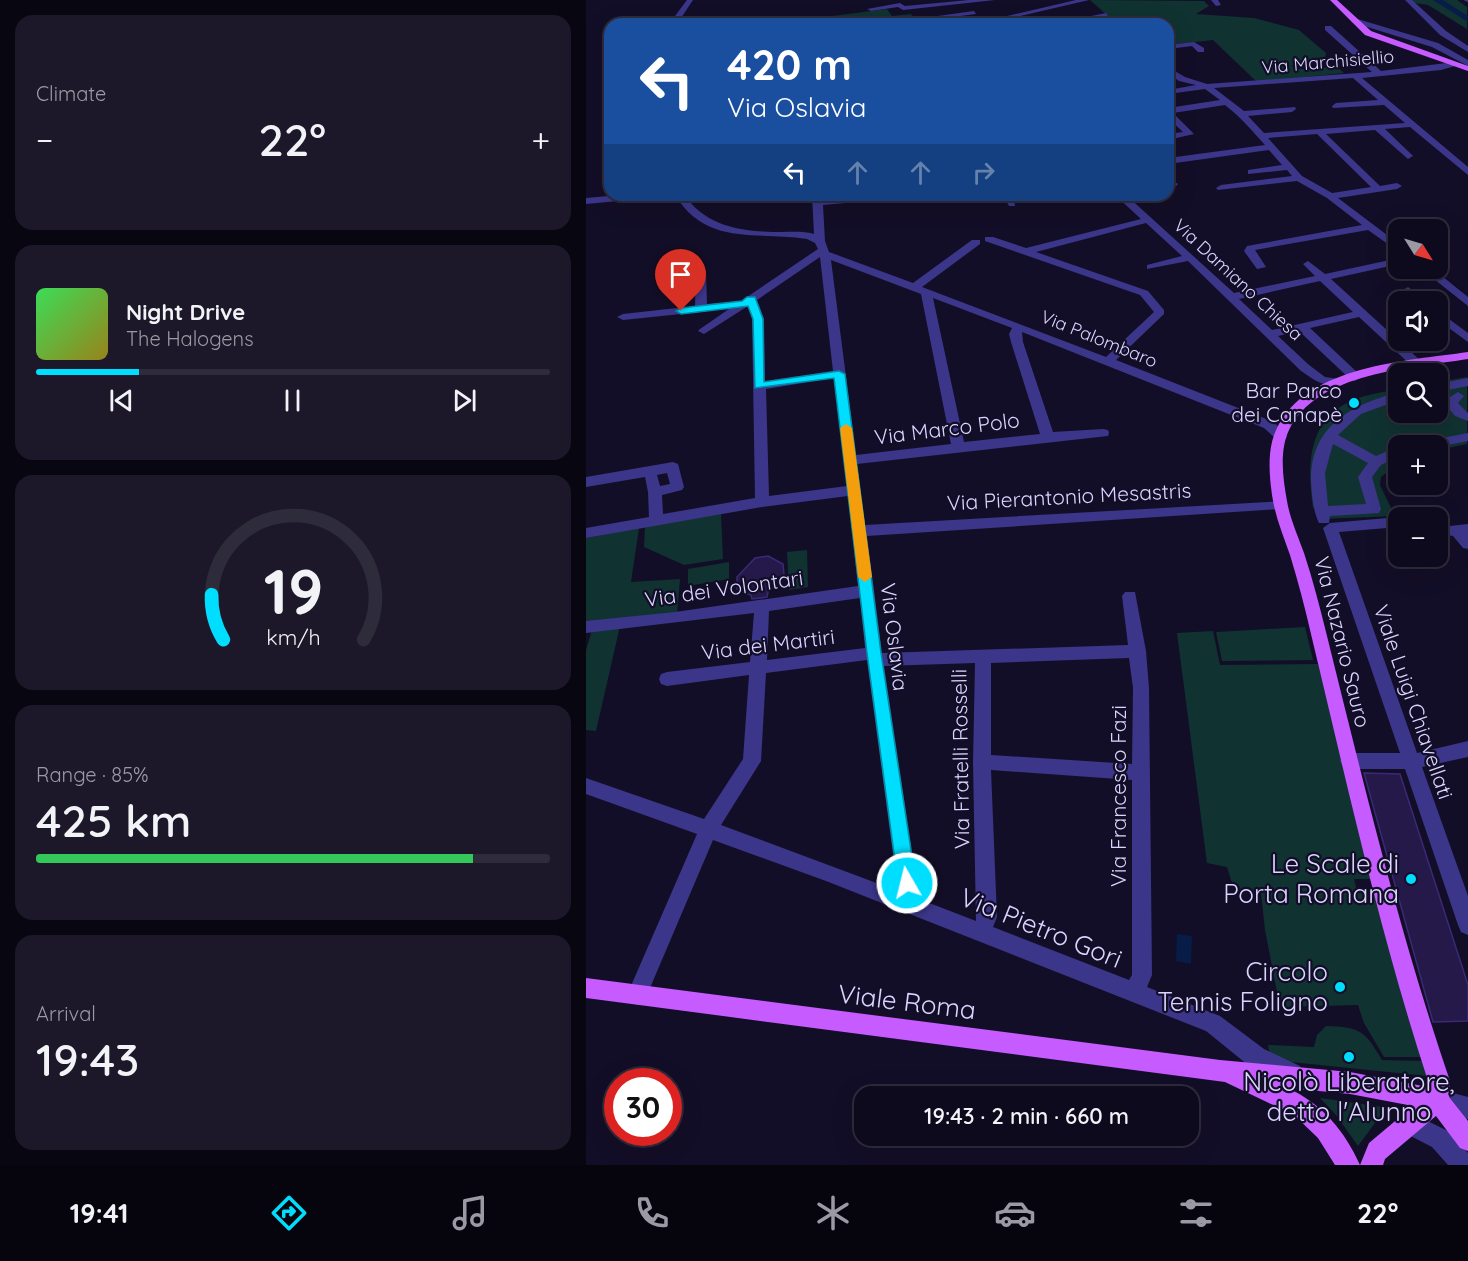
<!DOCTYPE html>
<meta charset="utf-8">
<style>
body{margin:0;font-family:Quicksand,sans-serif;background:#1c182a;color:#f1f3f6;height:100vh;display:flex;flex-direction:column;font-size:22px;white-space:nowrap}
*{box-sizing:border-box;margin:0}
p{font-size:20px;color:#9b9aa4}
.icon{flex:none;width:33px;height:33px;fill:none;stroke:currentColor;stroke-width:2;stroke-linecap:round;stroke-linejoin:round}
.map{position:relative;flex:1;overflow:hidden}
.panel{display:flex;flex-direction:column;gap:15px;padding:15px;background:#080610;width:586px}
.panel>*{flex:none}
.top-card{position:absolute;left:18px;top:18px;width:570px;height:183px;border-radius:18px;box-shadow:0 6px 24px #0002,0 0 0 2px #2e2b3b;background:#1a4fa0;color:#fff;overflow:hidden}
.needle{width:39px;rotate:127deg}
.fabs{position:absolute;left:802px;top:219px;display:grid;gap:12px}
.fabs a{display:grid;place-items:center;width:60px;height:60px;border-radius:12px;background:#0e0a1d;box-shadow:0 6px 24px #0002,0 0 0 2px #2e2b3b;font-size:30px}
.speed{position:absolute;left:18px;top:1068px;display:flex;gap:12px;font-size:30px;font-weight:700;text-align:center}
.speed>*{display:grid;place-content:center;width:78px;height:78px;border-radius:50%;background:#0e0a1d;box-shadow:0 6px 24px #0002,0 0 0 2px #2e2b3b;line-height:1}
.speed .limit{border:9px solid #d22;background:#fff;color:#111}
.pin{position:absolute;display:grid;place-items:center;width:51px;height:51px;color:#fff;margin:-62px -26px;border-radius:50% 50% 50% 0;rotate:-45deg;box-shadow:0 0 6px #0007}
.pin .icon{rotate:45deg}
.me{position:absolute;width:66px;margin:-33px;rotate:352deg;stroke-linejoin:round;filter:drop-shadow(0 0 4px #0008)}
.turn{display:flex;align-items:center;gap:21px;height:126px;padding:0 24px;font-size:27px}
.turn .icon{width:78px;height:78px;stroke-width:2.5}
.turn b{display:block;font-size:42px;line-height:51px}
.lanes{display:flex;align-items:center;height:57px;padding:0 24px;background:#0003;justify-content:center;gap:30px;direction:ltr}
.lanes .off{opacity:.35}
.big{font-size:45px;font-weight:600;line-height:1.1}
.panel .card{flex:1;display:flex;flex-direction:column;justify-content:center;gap:9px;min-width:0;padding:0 21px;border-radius:18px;background:#1c182a}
.panel .dial{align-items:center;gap:0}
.dial svg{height:156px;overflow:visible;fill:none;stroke:#2e2b3b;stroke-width:7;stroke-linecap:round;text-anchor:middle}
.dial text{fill:#f1f3f6;stroke:none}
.song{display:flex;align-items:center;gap:18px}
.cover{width:72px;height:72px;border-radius:9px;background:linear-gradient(135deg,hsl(130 70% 55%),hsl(50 70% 35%))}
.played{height:6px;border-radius:3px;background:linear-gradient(90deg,#00deff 20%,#2e2b3b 20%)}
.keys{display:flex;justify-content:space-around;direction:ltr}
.heat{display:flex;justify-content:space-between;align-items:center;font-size:33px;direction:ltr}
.charge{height:9px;border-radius:4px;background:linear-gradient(90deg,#34c759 85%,#2e2b3b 0)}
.trip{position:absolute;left:268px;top:1086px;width:345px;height:60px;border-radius:18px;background:#0e0a1d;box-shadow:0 6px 24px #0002,0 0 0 2px #2e2b3b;font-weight:600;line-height:60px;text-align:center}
.tabs{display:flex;height:96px;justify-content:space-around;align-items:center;background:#06040c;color:#9b9aa4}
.tabs .icon{width:42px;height:42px}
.tabs .selected{color:#00deff}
.tabs b{font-size:27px;color:#f1f3f6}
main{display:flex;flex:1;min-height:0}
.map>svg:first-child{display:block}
.green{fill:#103231}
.water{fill:#071c47}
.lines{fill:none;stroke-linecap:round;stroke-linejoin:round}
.river{fill:#071c47;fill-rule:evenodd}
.building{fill:#241949;stroke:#3b2977;stroke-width:1.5}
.minor{fill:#3b3689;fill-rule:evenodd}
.major{fill:#c65bff;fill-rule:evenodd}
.route{fill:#00deff;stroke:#0090a6;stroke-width:1.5}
.slow{fill:#f59e0b}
.poi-dot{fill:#00deff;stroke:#130e27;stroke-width:2}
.labels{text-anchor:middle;stroke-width:4.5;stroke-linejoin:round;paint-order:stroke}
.far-street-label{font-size:18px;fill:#dad4ff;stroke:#130e27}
.poi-label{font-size:21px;fill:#dad4ff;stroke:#130e27;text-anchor:end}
.street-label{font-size:21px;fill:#dad4ff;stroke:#130e27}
.near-poi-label{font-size:26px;fill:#dad4ff;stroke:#130e27;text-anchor:end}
.near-street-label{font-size:26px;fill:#dad4ff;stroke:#130e27}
</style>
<main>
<section class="panel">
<div class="card"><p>Climate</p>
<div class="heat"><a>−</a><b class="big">22°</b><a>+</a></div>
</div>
<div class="card">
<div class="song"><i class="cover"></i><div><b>Night Drive</b><p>The Halogens</p></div></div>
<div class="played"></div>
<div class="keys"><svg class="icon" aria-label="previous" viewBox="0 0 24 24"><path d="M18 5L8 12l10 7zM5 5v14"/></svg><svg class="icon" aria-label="pause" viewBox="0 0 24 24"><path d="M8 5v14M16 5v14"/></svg><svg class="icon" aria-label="next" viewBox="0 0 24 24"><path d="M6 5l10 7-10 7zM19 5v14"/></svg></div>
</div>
<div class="card dial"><svg viewBox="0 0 100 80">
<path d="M14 69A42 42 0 1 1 86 69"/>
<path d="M14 69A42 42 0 0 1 8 46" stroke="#00deff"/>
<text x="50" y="56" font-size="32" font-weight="700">19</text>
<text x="50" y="72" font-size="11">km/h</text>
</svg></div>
<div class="card"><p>Range · 85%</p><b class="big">425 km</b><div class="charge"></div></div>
<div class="card"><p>Arrival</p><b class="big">19:43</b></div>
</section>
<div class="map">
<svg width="882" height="1165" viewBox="0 0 882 1165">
<rect width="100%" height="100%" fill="#130e27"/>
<!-- green -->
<path class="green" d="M504,0L618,1L623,6L610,14L668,18L713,30L740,53L739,59L705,66L715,69L751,67L758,73L671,82L627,40L582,45V24H531Z
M825,0H871L881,7V29L842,5L828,3Z
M301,9L306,16L325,14L334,24H225L223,19Z
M881,377V444L852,450V446H813V463L795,477L794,485L809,516L734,519L730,508H727C721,465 721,420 767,400C781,394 798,392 813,389V412H852V382Z
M135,514L137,559L98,565L58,547L59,526Z
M53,528L45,582L94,579L91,615L0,624V538Z
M221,550L222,587L203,590L201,552Z
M143,562V579L102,586V569Z
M34,626L10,731L0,730V650L6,630Z
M719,627L727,660L636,661L630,632Z
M627,631L634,665L732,664L787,879H768L771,891L791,890L839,1057H798L778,1023L772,1005L694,1007L679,930L675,893H649L641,867L621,863L591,633Z
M740,1026C775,1027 779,1031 796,1060L836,1061L841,1076L685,1060L682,1045L728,1047L731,1035Z
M734,1098L804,1108L792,1119L772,1146L750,1115Z"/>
<!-- water -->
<path class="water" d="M591,934L606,936L605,964L590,961Z"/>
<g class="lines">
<!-- river -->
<path class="river" d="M847,0H857L882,16V22Z"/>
</g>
<!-- building -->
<path class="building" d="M182,556L197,564L198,575L182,592L181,597L166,599L165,595L159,593L158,589H151V577L169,558Z
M778,773L814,774L882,985V1021L847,1022Z"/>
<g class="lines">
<!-- minor -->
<path class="minor" d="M101,0H107L91,24H83Z
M383,0H409L317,10L312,7L285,11L281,9L314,3L319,6Z
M490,0H503L400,24L395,22Z
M625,0H632L635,5L630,6Z
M819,0H826L860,31L882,46V52L854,35Z
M878,0H882V2L879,1Z
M388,11L390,14L334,21L330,19Z
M520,13L523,17L482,24H466Z
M768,18L852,43L882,60V66L846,47L765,22Z
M739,26H745L795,71L869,62V66L855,70L776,78L882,167V175L824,127L799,129L825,154L827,156L822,159L789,130L740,134L794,186L811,183L816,186L811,189L752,198L813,244V252L782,230L669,250L680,267L671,269L658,251L661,246L776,225L741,198L711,181L632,190L630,188L635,185L706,176L701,170L662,174V170L696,165L683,150L582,164V158L679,145C667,132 655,117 639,105L587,113L608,134L582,140V134L597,132L582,118V108L634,100L619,89L582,94V90L610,85L593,81L582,73V67L599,77L621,84L786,72L739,30ZM767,78L792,100L750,103L746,106L747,108L798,105L819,123L678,133L662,116L706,112L710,109L709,107L658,111L628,88ZM731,134L785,187L746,193L716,176L682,138Z
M608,42L618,48V52H612L606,46L582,49V45Z
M587,181L592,184L590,186L582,188V182Z
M34,195H70L65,198L0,204V198Z
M89,195H99C120,228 160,232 196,232C207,232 217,231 228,234L226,195H236V200L285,196V200L282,201L237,205L239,241L243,252L327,283L386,240H394V244L336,287L520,357L568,312L554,295L399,241V237H407L440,248L555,219L529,195H540L648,293L729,276L717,264L722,261L739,274L813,258V264L745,279L836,362V368H828L773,317L724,328L773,374L775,377L769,381L765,380L713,331L692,336L723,365L739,377L753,379V385C738,388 727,379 715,371L602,261L561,269V265L596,256L560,223L450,252L562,291L578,310V314L530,360L688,422L701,436L700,439H690L678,428L436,332L437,342L467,432L517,429L522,430L523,433L522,436L271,464L279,525L699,501L701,504L699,507L694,509L281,536L296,653L542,645L536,596L539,592H549L560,651L563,688L566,975L561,987L634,1016L678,1049L714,1066L717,1074L714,1082L706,1085L662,1065L620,1031L240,881L127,840L58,1002L51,1005L44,1002L41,995L111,834L0,794V778L118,819L157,759L163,675L81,686L75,684L73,679L75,674L81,672L164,662L168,613L0,633V621L89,612L272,586L262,496L176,507L0,538V528L63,517L62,492L59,477L0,487V477L87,462L92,464L98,487L96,490L76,495L77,514L169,498L166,319L162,306L118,334L112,331L114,329L143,309L37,320L31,317L37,314L109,306L110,271L115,268L120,271L121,304L155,301L232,249L229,243L221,239C171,231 121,247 89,195ZM234,257L247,371L179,381L178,319L171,300ZM245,260L335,294L365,444L270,455ZM734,281L767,312L686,330L653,299ZM347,298L426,328L423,334L425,342L454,434L378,442ZM248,378L261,486L183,496L180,389ZM81,473L84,484L74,486L71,475ZM274,598L279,648L181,660L183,611ZM543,658L547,688L546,764L405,755V663ZM281,660L312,891L135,825L175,761L180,673ZM389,663L387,762L390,921L333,899L298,666ZM405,770L546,780V975L543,980L407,927L411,917Z
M417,195H427L429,206H423Z
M467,195H477L478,198L470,200Z
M834,268H846L882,297V306Z
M822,287L842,302H830L817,290Z
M852,311L882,333V342L852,320Z
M882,378V386L852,392V384Z
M813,392V400L775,414L752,435L790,456L813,446V456L795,465L786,477L795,509L793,513L744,516L743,523H733C727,511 726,495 725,482C724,426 765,405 813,392ZM747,444L782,463L772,477L780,504L742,506L739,473Z
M872,392L878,396L872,403L882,413V421L869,416L860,405L861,399Z
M882,433V441L852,447L829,446L835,442Z
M813,517L815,518H813V527L753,532L831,753L882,741V757L836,767L882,896V935L875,932L872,925L819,769H763L757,767L754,761L757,755L763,753H814L737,528L744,523Z
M852,524L864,526L882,524V549L877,548L867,536L852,534Z
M852,1089L882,1097V1119L844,1108L841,1100L844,1092Z
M823,1112L862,1131L882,1153V1165H862L846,1147L815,1131L812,1123L815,1115Z"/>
<!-- major -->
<path class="major" d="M744,0H751L785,31L882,66V71L779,35Z
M882,352V359C826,368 731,372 703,430C693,451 697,479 701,501C704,519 712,536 718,553C727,580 734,608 741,636C778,785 814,935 864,1081L863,1097L882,1121V1151L874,1148L850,1116L799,1159L797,1165H749L732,1138L708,1115L639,1082L0,998V978L634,1060L764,1072L842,1087V1081C794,934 761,784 725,634C719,608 712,581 704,555C697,535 689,516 686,495C683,473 681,448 691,428C722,365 821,361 882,352ZM702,1088L764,1094L827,1106L783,1143L774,1165C759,1131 736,1104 702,1088Z"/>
</g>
<!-- route -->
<path class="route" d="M161,297H169L177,319L178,382L253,371L259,374L295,653L330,883L327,889L321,892L315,889L312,883L281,653L248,378L169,388L167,319L162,306L95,314L90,311L95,308L156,301Z"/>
<!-- slow -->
<path class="slow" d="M260,424L266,428L286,577L279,582L272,577L254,428Z"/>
<!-- markers -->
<g class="poi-dot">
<circle cx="768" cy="403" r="6"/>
<circle cx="825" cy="879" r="6"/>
<circle cx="754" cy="987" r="6"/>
<circle cx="763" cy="1057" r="6"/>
</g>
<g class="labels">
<!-- far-street labels -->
<g class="far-street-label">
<text transform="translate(742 62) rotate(-5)" y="6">Via Marchisiellio</text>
<text transform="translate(652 280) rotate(43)" y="6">Via Damiano Chiesa</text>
<text transform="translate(513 339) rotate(22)" y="6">Via Palombaro</text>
</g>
<!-- poi labels -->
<g class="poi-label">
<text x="756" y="398">Bar Parco<tspan x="756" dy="24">dei Canapè</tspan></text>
</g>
<!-- street labels -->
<g class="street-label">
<text transform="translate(361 429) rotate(-7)" y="7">Via Marco Polo</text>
<text transform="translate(483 497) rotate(-3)" y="7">Via Pierantonio Mesastris</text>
<text transform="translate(138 589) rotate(-8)" y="7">Via dei Volontari</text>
<text transform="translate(308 637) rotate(83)" y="7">Via Oslavia</text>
<text transform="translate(756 642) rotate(76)" y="7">Via Nazario Sauro</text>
<text transform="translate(182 645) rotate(-7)" y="7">Via dei Martiri</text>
<text transform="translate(827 702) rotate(71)" y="7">Viale Luigi Chiavellati</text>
<text transform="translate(375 759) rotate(-91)" y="7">Via Fratelli Rosselli</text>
<text transform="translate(533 796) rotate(-90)" y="7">Via Francesco Fazi</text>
</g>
<!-- near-poi labels -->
<g class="near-poi-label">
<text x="813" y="873">Le Scale di<tspan x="813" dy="30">Porta Romana</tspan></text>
<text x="742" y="981">Circolo<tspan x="742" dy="30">Tennis Foligno</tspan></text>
<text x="763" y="1091" text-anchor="middle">Nicolò Liberatore,<tspan x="763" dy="30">detto l'Alunno</tspan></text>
</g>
<!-- near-street labels -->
<g class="near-street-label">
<text transform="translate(455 928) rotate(22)" y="9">Via Pietro Gori</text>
<text transform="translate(321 1002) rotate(7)" y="9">Viale Roma</text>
</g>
</g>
</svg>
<div class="fabs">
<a><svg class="needle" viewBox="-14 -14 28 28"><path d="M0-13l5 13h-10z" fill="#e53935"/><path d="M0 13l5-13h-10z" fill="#9b9aa4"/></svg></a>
<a><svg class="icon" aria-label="sound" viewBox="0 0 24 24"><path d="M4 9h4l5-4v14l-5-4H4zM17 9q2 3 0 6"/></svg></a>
<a><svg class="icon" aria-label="search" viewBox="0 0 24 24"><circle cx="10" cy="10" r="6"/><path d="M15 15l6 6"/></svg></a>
<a>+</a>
<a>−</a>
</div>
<div class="speed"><div class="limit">30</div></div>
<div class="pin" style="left:95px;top:311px;background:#d93025"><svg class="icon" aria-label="arrive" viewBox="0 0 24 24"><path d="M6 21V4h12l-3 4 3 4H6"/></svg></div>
<svg class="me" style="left:321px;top:883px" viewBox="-20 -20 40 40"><circle r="17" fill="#00deff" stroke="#fff" stroke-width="3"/><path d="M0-11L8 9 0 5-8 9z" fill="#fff"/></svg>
<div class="trip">19:43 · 2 min · 660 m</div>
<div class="top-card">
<div class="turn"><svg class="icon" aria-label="left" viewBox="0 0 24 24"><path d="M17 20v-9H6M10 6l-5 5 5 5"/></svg><div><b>420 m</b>Via Oslavia</div></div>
<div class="lanes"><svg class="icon" aria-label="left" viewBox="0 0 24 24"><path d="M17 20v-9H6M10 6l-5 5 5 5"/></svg><svg class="icon off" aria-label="ahead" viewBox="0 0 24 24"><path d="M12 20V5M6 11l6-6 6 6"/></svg><svg class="icon off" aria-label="ahead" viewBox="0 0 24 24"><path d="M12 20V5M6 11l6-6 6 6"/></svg><svg class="icon off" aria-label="right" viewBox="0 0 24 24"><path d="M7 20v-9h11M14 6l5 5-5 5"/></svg></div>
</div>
</div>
</main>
<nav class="tabs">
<b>19:41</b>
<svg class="icon selected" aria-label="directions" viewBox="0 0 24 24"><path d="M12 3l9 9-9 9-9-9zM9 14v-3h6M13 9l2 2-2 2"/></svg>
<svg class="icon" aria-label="music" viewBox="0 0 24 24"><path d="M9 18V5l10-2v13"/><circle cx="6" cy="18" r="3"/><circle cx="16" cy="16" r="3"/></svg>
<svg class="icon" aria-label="phone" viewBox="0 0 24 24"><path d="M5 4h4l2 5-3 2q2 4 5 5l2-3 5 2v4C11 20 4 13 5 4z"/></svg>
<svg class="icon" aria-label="climate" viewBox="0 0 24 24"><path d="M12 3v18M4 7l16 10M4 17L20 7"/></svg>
<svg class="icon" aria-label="car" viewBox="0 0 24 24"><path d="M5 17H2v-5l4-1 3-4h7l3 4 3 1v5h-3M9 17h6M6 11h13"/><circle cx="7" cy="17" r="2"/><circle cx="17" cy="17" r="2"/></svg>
<svg class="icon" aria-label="filters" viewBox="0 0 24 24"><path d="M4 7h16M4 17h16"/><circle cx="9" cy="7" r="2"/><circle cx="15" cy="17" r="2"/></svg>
<b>22°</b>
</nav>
